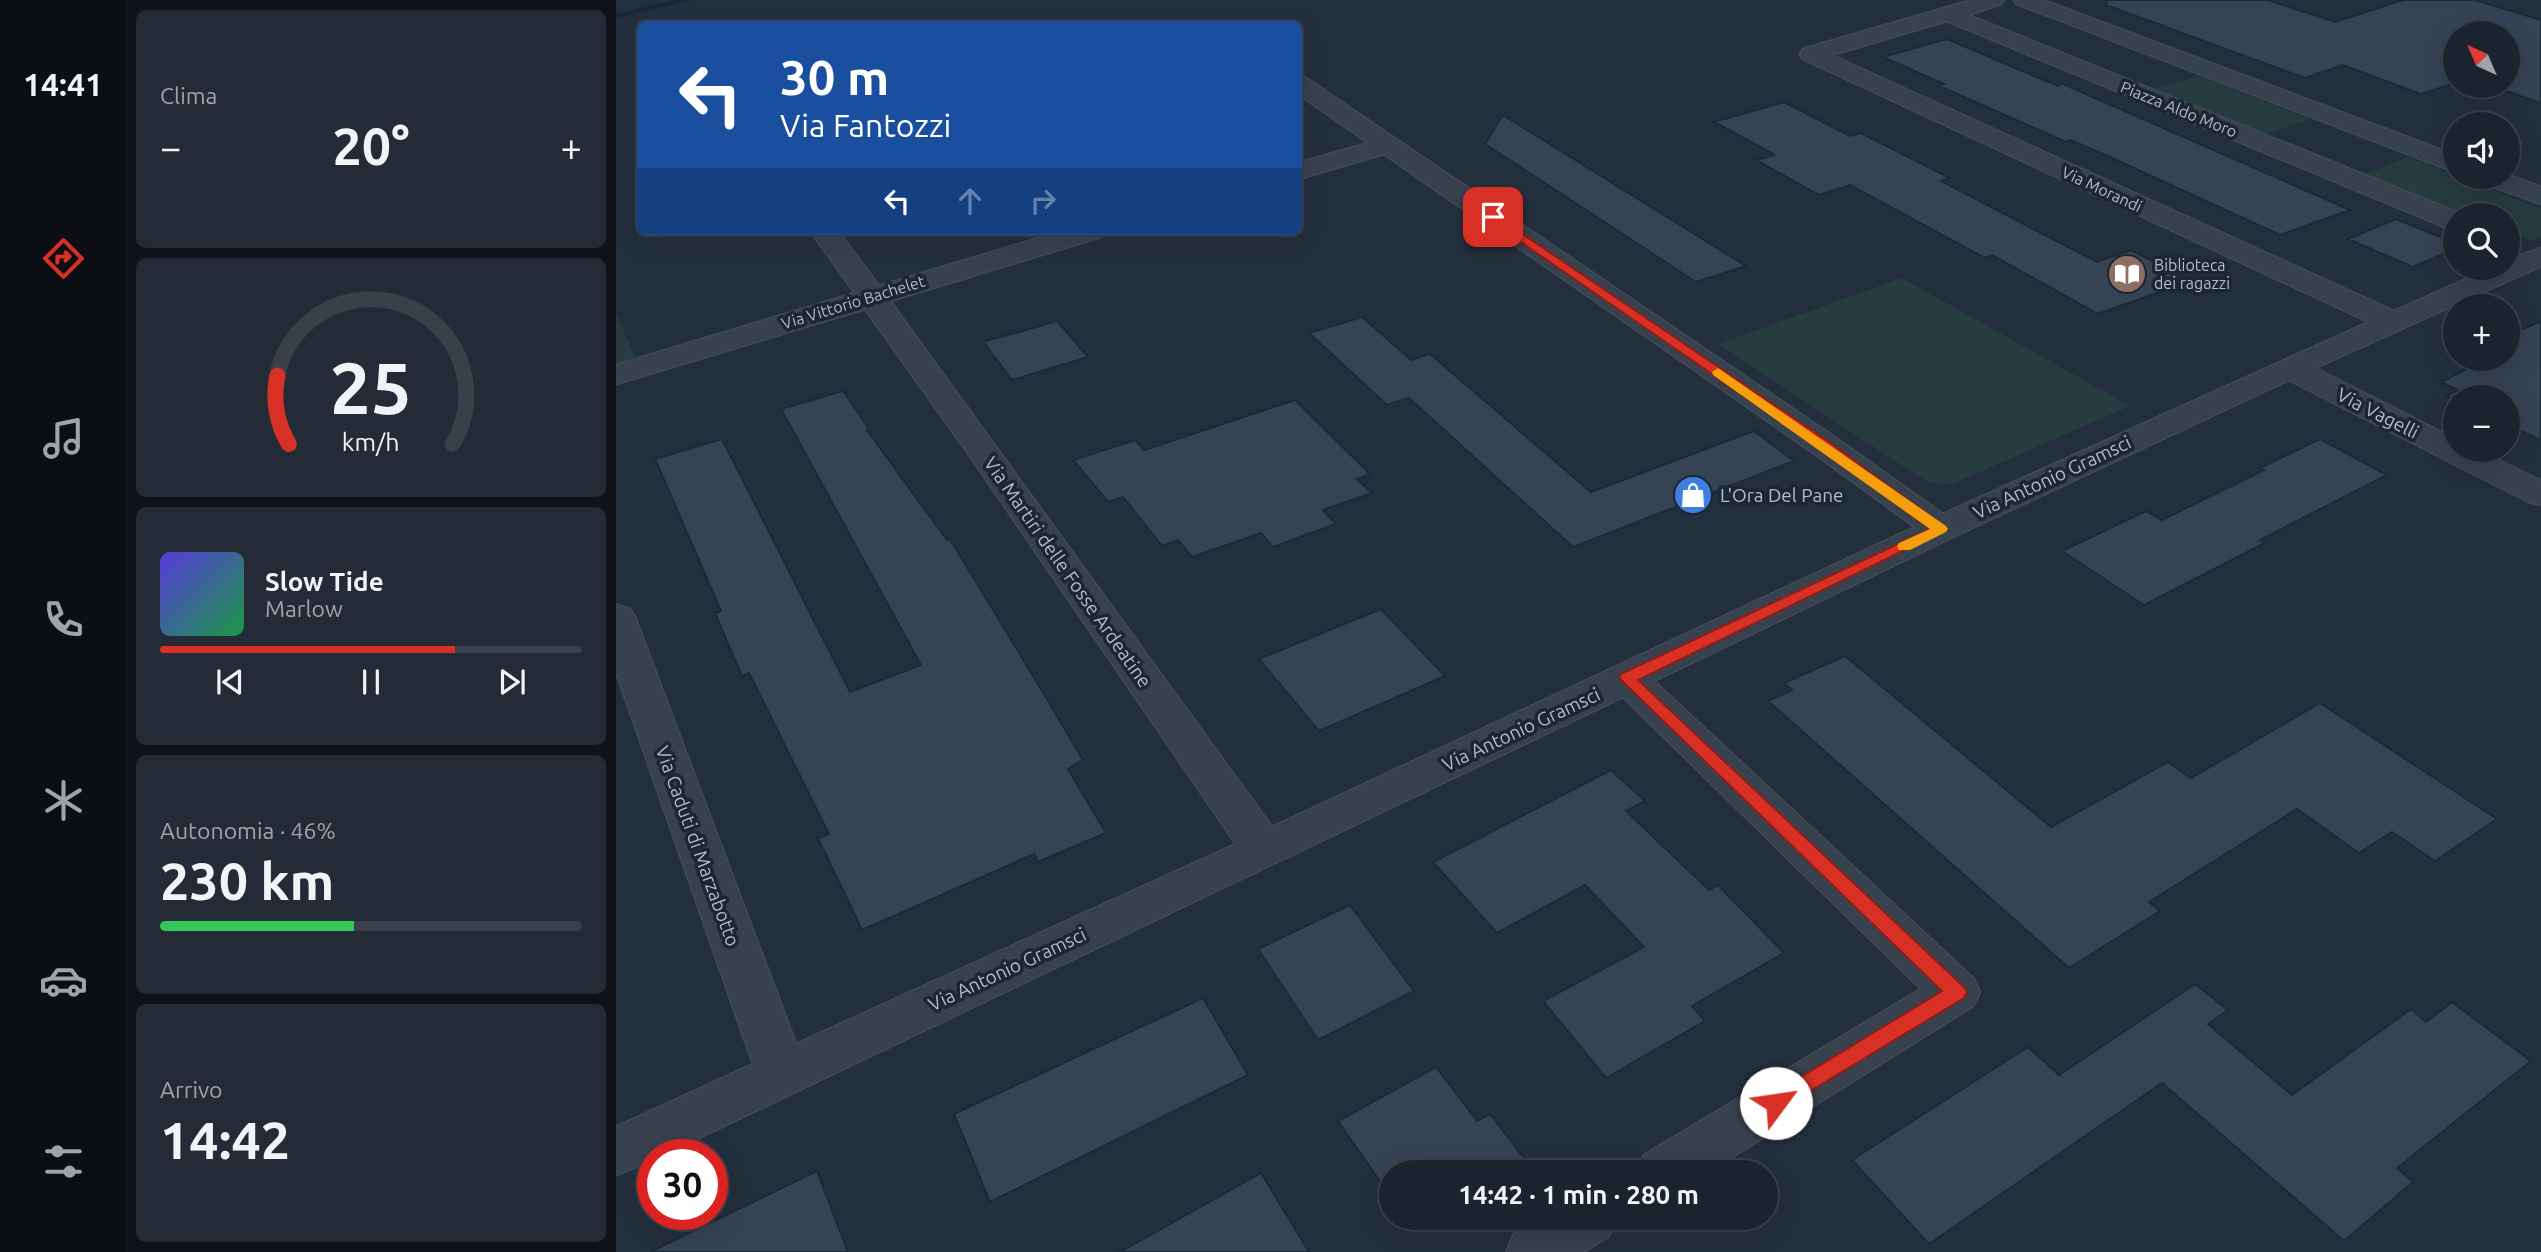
<!DOCTYPE html>
<html lang="it">
<meta charset="utf-8">
<style>
body{margin:0;font-family:Ubuntu,sans-serif;background:#242b36;color:#f1f3f6;height:100vh;display:flex;flex-direction:column;font-size:26px;white-space:nowrap}
*{box-sizing:border-box;margin:0}
p{font-size:23px;color:#a0a4aa}
.icon{flex:none;width:38px;height:38px;fill:none;stroke:currentColor;stroke-width:2;stroke-linecap:round;stroke-linejoin:round}
.map{position:relative;flex:1;overflow:hidden}
.details{display:flex;flex-direction:column;gap:10px;padding:10px;background:#0f1319;width:490px}
.details>*{flex:none}
.banner{position:absolute;left:21px;top:21px;width:665px;height:214px;border-radius:10px;box-shadow:0 7px 28px #0002,0 0 0 2px #39404a;background:#1a4fa0;color:#fff;overflow:hidden}
.needle{width:46px;rotate:316deg}
.tools{position:absolute;left:1827px;top:21px;display:grid;gap:14px}
.tools a{display:grid;place-items:center;width:77px;height:77px;border-radius:50%;background:#1b232e;box-shadow:0 7px 28px #0002,0 0 0 2px #39404a;font-size:35px}
.speed{position:absolute;left:21px;top:1139px;display:flex;gap:14px;font-size:35px;font-weight:700;text-align:center}
.speed>*{display:grid;place-content:center;width:91px;height:91px;border-radius:50%;background:#1b232e;box-shadow:0 7px 28px #0002,0 0 0 2px #39404a;line-height:1}
.speed .limit{border:10px solid #d22;background:#fff;color:#111}
.pin{position:absolute;display:grid;place-items:center;width:60px;height:60px;color:#fff;margin:-30px;border-radius:14px;box-shadow:0 4px 10px #0006}
.me{position:absolute;width:77px;margin:-38px;rotate:59deg;stroke-linejoin:round;filter:drop-shadow(0 0 5px #0008)}
.turn{display:flex;align-items:center;gap:24px;height:147px;padding:0 28px;font-size:32px}
.turn .icon{width:91px;height:91px;stroke-width:2.5}
.turn b{display:block;font-size:49px;line-height:60px}
.lanes{display:flex;align-items:center;height:66px;padding:0 28px;background:#0003;justify-content:center;gap:35px;direction:ltr}
.lanes .off{opacity:.35}
.big{font-size:52px;font-weight:700;line-height:1.1}
.details .card{flex:1;display:flex;flex-direction:column;justify-content:center;gap:10px;min-width:0;padding:0 24px;border-radius:10px;background:#242b36}
.details .dial{align-items:center;gap:0}
.dial svg{height:182px;overflow:visible;fill:none;stroke:#39404a;stroke-width:7;stroke-linecap:round;text-anchor:middle}
.dial text{fill:#f1f3f6;stroke:none}
.song{display:flex;align-items:center;gap:21px}
.cover{width:84px;height:84px;border-radius:10px;background:linear-gradient(135deg,hsl(250 70% 55%),hsl(140 70% 35%))}
.played{height:7px;border-radius:4px;background:linear-gradient(90deg,#d93025 70%,#39404a 70%)}
.keys{display:flex;justify-content:space-around;direction:ltr}
.heat{display:flex;justify-content:space-between;align-items:center;font-size:38px;direction:ltr}
.charge{height:10px;border-radius:5px;background:linear-gradient(90deg,#34c759 46%,#39404a 0)}
.trip{position:absolute;left:763px;top:1160px;width:399px;height:70px;border-radius:35px;background:#1b232e;box-shadow:0 7px 28px #0002,0 0 0 2px #39404a;font-weight:700;line-height:70px;text-align:center}
main{display:flex;flex:1;min-height:0}
.menu{display:flex;flex-direction:column;width:126px;justify-content:space-around;align-items:center;background:#0b0e12;color:#a0a4aa}
.menu .icon{width:49px;height:49px}
.menu .current{color:#d93025}
.menu b{font-size:32px;color:#f1f3f6}
.map>svg:first-child{display:block}
.green{fill:#263c3f}
.lines{fill:none;stroke-linecap:round;stroke-linejoin:round}
.stream{fill:#17263c;fill-rule:evenodd}
.building{fill:#364354;stroke:#1f2835;stroke-width:2}
.minor-casing{stroke:#414a57;stroke-width:3}
.minor{fill:#38414e;fill-rule:evenodd}
.route{fill:#d93025;stroke:#8d1f18;stroke-width:2}
.slow{fill:#f59e0b}
.labels{text-anchor:middle;stroke-width:7;stroke-linejoin:round;paint-order:stroke}
.far-street-label{font-size:16px;fill:#b4bcc9;stroke:#1d2633}
.far-poi-label{font-size:16px;fill:#b4bcc9;stroke:#1d2633;text-anchor:start}
.street-label{font-size:19px;fill:#b4bcc9;stroke:#1d2633}
.poi-label{font-size:19px;fill:#b4bcc9;stroke:#1d2633;text-anchor:start}
</style>
<main>
<nav class="menu">
<b>14:41</b>
<svg class="icon current" aria-label="directions" viewBox="0 0 24 24"><path d="M12 3l9 9-9 9-9-9zM9 14v-3h6M13 9l2 2-2 2"/></svg>
<svg class="icon" aria-label="music" viewBox="0 0 24 24"><path d="M9 18V5l10-2v13"/><circle cx="6" cy="18" r="3"/><circle cx="16" cy="16" r="3"/></svg>
<svg class="icon" aria-label="phone" viewBox="0 0 24 24"><path d="M5 4h4l2 5-3 2q2 4 5 5l2-3 5 2v4C11 20 4 13 5 4z"/></svg>
<svg class="icon" aria-label="climate" viewBox="0 0 24 24"><path d="M12 3v18M4 7l16 10M4 17L20 7"/></svg>
<svg class="icon" aria-label="car" viewBox="0 0 24 24"><path d="M5 17H2v-5l4-1 3-4h7l3 4 3 1v5h-3M9 17h6M6 11h13"/><circle cx="7" cy="17" r="2"/><circle cx="17" cy="17" r="2"/></svg>
<svg class="icon" aria-label="filters" viewBox="0 0 24 24"><path d="M4 7h16M4 17h16"/><circle cx="9" cy="7" r="2"/><circle cx="15" cy="17" r="2"/></svg>
</nav>
<section class="details">
<div class="card"><p>Clima</p>
<div class="heat"><a>−</a><b class="big">20°</b><a>+</a></div>
</div>
<div class="card dial"><svg viewBox="0 0 100 80">
<path d="M14 69A42 42 0 1 1 86 69"/>
<path d="M14 69A42 42 0 0 1 9 39" stroke="#d93025"/>
<text x="50" y="56" font-size="32" font-weight="700">25</text>
<text x="50" y="72" font-size="11">km/h</text>
</svg></div>
<div class="card">
<div class="song"><i class="cover"></i><div><b>Slow Tide</b><p>Marlow</p></div></div>
<div class="played"></div>
<div class="keys"><svg class="icon" aria-label="previous" viewBox="0 0 24 24"><path d="M18 5L8 12l10 7zM5 5v14"/></svg><svg class="icon" aria-label="pause" viewBox="0 0 24 24"><path d="M8 5v14M16 5v14"/></svg><svg class="icon" aria-label="next" viewBox="0 0 24 24"><path d="M6 5l10 7-10 7zM19 5v14"/></svg></div>
</div>
<div class="card"><p>Autonomia · 46%</p><b class="big">230 km</b><div class="charge"></div></div>
<div class="card"><p>Arrivo</p><b class="big">14:42</b></div>
</section>
<div class="map">
<svg width="1925" height="1252" viewBox="0 0 1925 1252">
<rect width="100%" height="100%" fill="#242f3e"/>
<!-- green -->
<path class="green" d="M1583,76L1694,119L1649,134L1538,89Z
M1792,157L1925,209V237L1917,241L1892,231V215H1853L1750,174Z
M1286,278L1514,406L1339,483L1323,485L1308,480L1102,344Z
M0,313L19,357L0,364Z"/>
<g class="lines">
<!-- stream -->
<path class="stream" d="M60,0H74L0,18V14Z"/>
</g>
<!-- building -->
<path class="building" d="M1491,0H1652L1719,22L1787,0H1859L1925,20V103L1876,86H1892V33H1839V83L1805,94L1727,65L1689,78L1490,5Z
M1331,39L1442,86L1447,84L1734,210L1664,235L1496,158L1455,140L1450,142L1323,86L1328,84L1267,57Z
M1168,102L1234,136L1245,133L1334,178L1325,181L1481,262L1515,250L1574,281L1482,314L1376,255L1369,258L1234,185L1203,195L1140,160L1159,155L1098,122Z
M887,115L1130,266L1080,282L869,144Z
M1780,219L1839,243V249L1797,267L1732,239Z
M746,317L795,360L814,354L975,492L1138,431L1178,461L957,547L793,398L771,405L693,333Z
M441,321L472,357L396,380L367,342Z
M1925,321V440L1892,425V397H1839V400L1830,396L1842,390L1825,382L1870,359H1892V336Z
M227,391L253,429L251,430L331,540L334,539L428,694L467,760L452,769L490,833L422,862L418,854L246,930L202,838L213,834L133,673L126,676L99,613L105,611L39,459L106,439L234,692L305,665L165,409Z
M679,400L754,474L741,479L756,493L707,510L720,524L657,547L645,533L576,557L562,540L546,546L507,497L492,502L457,460L519,440L528,450Z
M1704,439L1771,475L1644,540L1649,543L1528,605L1446,551L1530,511L1546,520L1648,470L1644,468Z
M765,609L829,676L703,731L643,659Z
M1229,656L1435,827L1552,762L1575,778L1704,703L1881,819L1819,861L1776,832L1743,853L1681,809L1533,902L1544,911L1453,968L1152,701L1176,690L1168,683Z
M995,770L1029,801L1010,811L1093,890L1102,885L1168,953L1076,1006L1089,1021L990,1078L927,1001L1028,947L969,885L881,933L817,862Z
M734,905L798,991L702,1040L642,949Z
M1579,984L1612,1010L1592,1024L1676,1095L1795,1009L1810,1022L1836,1002L1915,1061L1781,1168L1797,1182L1728,1241L1546,1083L1313,1244L1236,1160L1412,1047L1443,1075Z
M587,998L632,1075L374,1202L338,1114Z
M820,1067L861,1121L874,1114L912,1163L896,1172H775V1197L722,1121Z
M201,1171L232,1252H34Z
M645,1173L693,1252H504Z
M790,1218H822L799,1232Z"/>
<g class="lines">
<defs>
<path id="minor" d="M1356,0H1388L1385,4L1352,15L1848,215H1839V229L1829,227L1331,21L1215,55L1778,311L1875,268H1892V260L1925,248V266L1699,368L1839,439V450H1862L1925,481V505L1913,502L1673,380L1337,537L1038,681L1357,978L1364,992L1357,1006L1092,1172H1020L1028,1155L1305,989L1007,697L47,1155H37V1160L0,1175V1127L137,1064L0,672V605L14,609L19,617L180,1044L620,844L358,462L249,309L0,384V365L239,293L194,231H222L263,286L446,231H489L485,237L274,301L656,827L1299,527L1196,452L768,154L682,179V163L753,143L682,94V76L690,78L1220,438L1327,514L1753,322L1187,59L1184,54L1187,49Z
M1398,0H1427L1839,155V172L1401,4Z
M1892,175L1925,187V204L1864,182L1860,177Z
M924,1218H1001L993,1236L967,1252H890L898,1234Z"/>
</defs>
<!-- minor casing -->
<use href="#minor" class="minor-casing"/>
<!-- minor -->
<use href="#minor" class="minor"/>
</g>
<!-- route -->
<path class="route" d="M877,214L1213,442L1332,529L1022,680L1348,987L1351,992L1348,998L1160,1112L1152,1110L1149,1103L1152,1097L1326,991L1003,678L1005,674L1314,529L1203,448L873,220V215Z"/>
<!-- slow -->
<path class="slow" d="M1102,368L1330,526L1332,529L1330,532L1294,550H1283L1281,546L1283,543L1314,529L1097,375L1096,372Z"/>
<!-- icons -->
<defs>
<symbol id="library-disc" viewBox="-11 -11 22 22"><circle r="9.5" fill="#8d6e63" stroke="#1d2633"/><path d="M-6-4Q-3-5.5-.7-3.5V5Q-3 3-6 4ZM6-4Q3-5.5 .7-3.5V5Q3 3 6 4Z" fill="#fff"/></symbol>
<symbol id="shop-disc" viewBox="-11 -11 22 22"><circle r="9.5" fill="#3f7fe0" stroke="#1d2633"/><path d="M-5-2.5h2.3a2.7 3.5 0 0 1 5.4 0H5L5.5 6h-11ZM-1.5-2.5h3a1.5 2.3 0 0 0-3 0Z" fill="#fff"/></symbol>
</defs>
<g fill-rule="evenodd">
<use href="#library-disc" x="1489" y="252" width="44" height="44"/>
<use href="#shop-disc" x="1055" y="473" width="44" height="44"/>
</g>
<g class="labels">
<!-- far-street labels -->
<g class="far-street-label">
<text transform="translate(1563 109) rotate(22)" y="6">Piazza Aldo Moro</text>
<text transform="translate(1486 189) rotate(25)" y="6">Via Morandi</text>
<text transform="translate(237 302) rotate(-17)" y="6">Via Vittorio Bachelet</text>
</g>
<!-- far-poi labels -->
<g class="far-poi-label">
<text x="1538" y="271">Biblioteca<tspan x="1538" dy="18">dei ragazzi</tspan></text>
</g>
<!-- street labels -->
<g class="street-label">
<text transform="translate(1762 413) rotate(27)" y="7">Via Vagelli</text>
<text transform="translate(1436 477) rotate(-25)" y="7">Via Antonio Gramsci</text>
<text transform="translate(452 572) rotate(55)" y="7">Via Martiri delle Fosse Ardeatine</text>
<text transform="translate(905 729) rotate(-25)" y="7">Via Antonio Gramsci</text>
<text transform="translate(82 846) rotate(70)" y="7">Via Caduti di Marzabotto</text>
<text transform="translate(391 969) rotate(-25)" y="7">Via Antonio Gramsci</text>
</g>
<!-- poi labels -->
<g class="poi-label">
<text x="1104" y="502">L'Ora Del Pane</text>
</g>
</g>
</svg>
<div class="tools">
<a><svg class="needle" viewBox="-14 -14 28 28"><path d="M0-13l5 13h-10z" fill="#e53935"/><path d="M0 13l5-13h-10z" fill="#a0a4aa"/></svg></a>
<a><svg class="icon" aria-label="sound" viewBox="0 0 24 24"><path d="M4 9h4l5-4v14l-5-4H4zM17 9q2 3 0 6"/></svg></a>
<a><svg class="icon" aria-label="search" viewBox="0 0 24 24"><circle cx="10" cy="10" r="6"/><path d="M15 15l6 6"/></svg></a>
<a>+</a>
<a>−</a>
</div>
<div class="speed"><div class="limit">30</div></div>
<div class="pin" style="left:877px;top:217px;background:#d93025"><svg class="icon" aria-label="arrive" viewBox="0 0 24 24"><path d="M6 21V4h12l-3 4 3 4H6"/></svg></div>
<svg class="me" style="left:1160px;top:1103px" viewBox="-20 -20 40 40"><circle r="19" fill="#fff"/><path d="M0-13L10 11 0 6-10 11z" fill="#d93025"/></svg>
<div class="trip">14:42 · 1 min · 280 m</div>
<div class="banner">
<div class="turn"><svg class="icon" aria-label="left" viewBox="0 0 24 24"><path d="M17 20v-9H6M10 6l-5 5 5 5"/></svg><div><b>30 m</b>Via Fantozzi</div></div>
<div class="lanes"><svg class="icon" aria-label="left" viewBox="0 0 24 24"><path d="M17 20v-9H6M10 6l-5 5 5 5"/></svg><svg class="icon off" aria-label="ahead" viewBox="0 0 24 24"><path d="M12 20V5M6 11l6-6 6 6"/></svg><svg class="icon off" aria-label="right" viewBox="0 0 24 24"><path d="M7 20v-9h11M14 6l5 5-5 5"/></svg></div>
</div>
</div>
</main>
